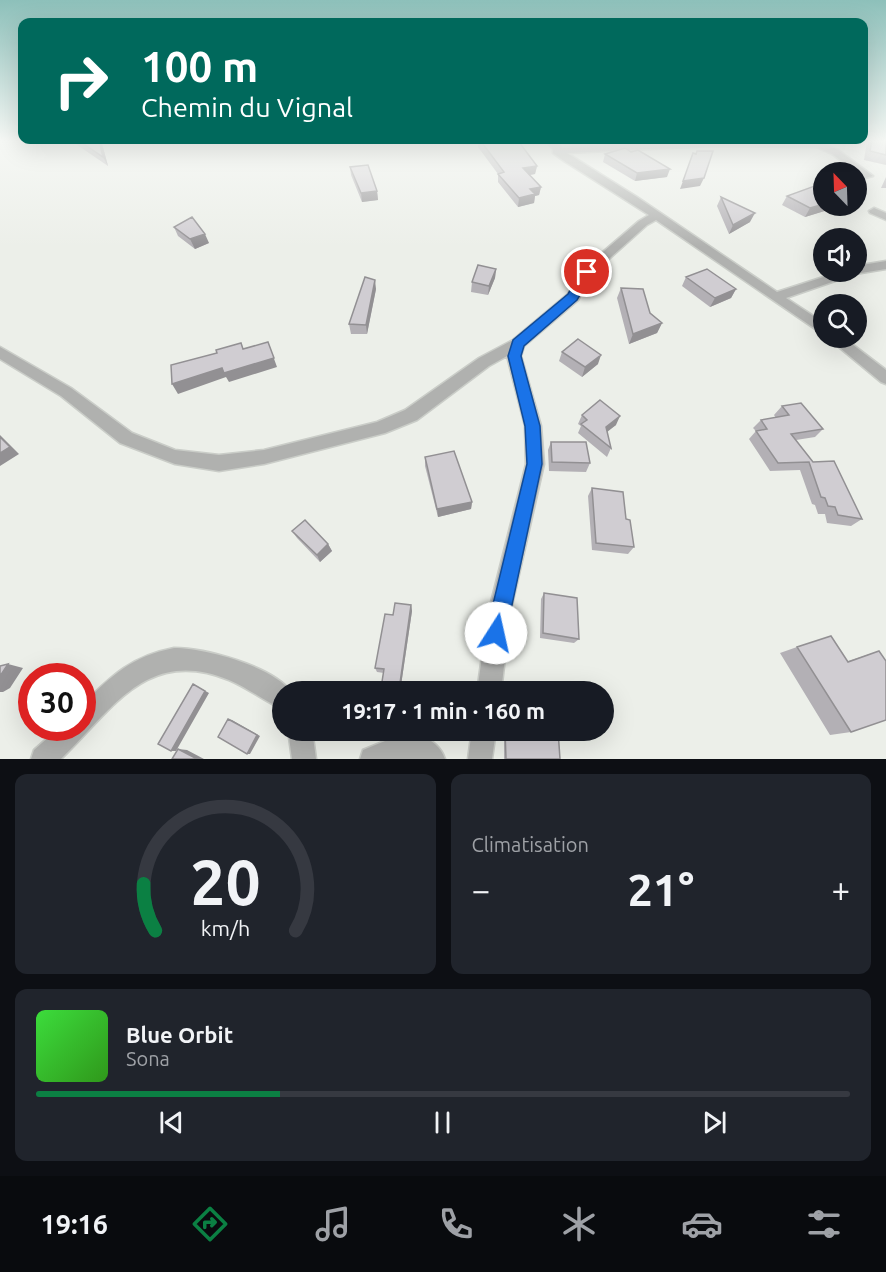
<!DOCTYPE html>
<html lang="fr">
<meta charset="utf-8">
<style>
body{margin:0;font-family:Ubuntu,sans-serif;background:#20242c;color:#f1f3f6;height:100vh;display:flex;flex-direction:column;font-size:22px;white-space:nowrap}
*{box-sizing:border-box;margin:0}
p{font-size:20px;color:#9ea1a6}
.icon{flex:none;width:33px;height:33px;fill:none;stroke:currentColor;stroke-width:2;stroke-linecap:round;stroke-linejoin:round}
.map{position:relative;height:759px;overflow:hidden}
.details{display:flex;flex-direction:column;gap:15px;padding:15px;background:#0d0f14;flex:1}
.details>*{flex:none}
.hud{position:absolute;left:18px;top:18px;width:850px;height:126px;border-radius:12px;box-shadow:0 6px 24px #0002;background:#00695c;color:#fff;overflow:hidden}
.needle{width:39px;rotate:337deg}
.controls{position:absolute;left:813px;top:162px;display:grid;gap:12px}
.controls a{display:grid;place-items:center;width:54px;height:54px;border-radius:50%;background:#171b24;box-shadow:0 6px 24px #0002;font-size:30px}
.speed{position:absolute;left:18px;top:663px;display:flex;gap:12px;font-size:30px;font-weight:700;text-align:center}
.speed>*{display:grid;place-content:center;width:78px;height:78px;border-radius:50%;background:#171b24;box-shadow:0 6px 24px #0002;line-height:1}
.speed .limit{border:9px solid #d22;background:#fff;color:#111}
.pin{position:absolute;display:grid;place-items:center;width:51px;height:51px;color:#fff;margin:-26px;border:3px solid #fff;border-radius:50%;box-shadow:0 2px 6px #0007}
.me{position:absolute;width:66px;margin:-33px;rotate:10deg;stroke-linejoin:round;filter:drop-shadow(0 0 4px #0008)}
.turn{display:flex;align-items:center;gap:21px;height:126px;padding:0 24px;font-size:27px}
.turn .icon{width:78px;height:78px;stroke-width:2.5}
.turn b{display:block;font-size:42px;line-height:51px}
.big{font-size:45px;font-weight:600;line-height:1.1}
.details .tile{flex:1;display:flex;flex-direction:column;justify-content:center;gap:9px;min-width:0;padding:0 21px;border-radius:12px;background:#20242c}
.details .dial{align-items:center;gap:0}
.dial svg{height:156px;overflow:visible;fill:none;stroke:#363941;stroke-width:7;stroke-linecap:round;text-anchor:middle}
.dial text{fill:#f1f3f6;stroke:none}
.song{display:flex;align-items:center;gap:18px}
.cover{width:72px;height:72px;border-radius:9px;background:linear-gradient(135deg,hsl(120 70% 55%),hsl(110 70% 35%))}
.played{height:6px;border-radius:3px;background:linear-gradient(90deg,#0b8043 30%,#363941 30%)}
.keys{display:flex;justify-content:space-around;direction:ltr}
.heat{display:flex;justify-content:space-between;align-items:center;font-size:33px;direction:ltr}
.details .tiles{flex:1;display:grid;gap:15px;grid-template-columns:1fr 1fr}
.tile:last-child{grid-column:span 2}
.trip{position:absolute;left:272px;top:681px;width:342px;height:60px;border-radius:30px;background:#171b24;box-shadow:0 6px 24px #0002;font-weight:600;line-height:60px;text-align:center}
.tab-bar{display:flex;height:96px;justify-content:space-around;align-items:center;background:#090b0e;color:#9ea1a6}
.tab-bar .icon{width:42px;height:42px}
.tab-bar .selected{color:#0b8043}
.tab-bar b{font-size:27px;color:#f1f3f6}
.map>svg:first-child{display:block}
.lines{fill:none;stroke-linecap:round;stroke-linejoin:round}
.street-casing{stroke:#cacdc8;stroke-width:3}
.street{fill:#b0b1af;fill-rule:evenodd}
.wall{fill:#b3b0b5}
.shaded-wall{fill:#929093}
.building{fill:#d0cdd2;stroke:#929093;stroke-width:1.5}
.route{fill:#1a73e8;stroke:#114b97;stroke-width:1.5}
</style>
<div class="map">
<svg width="886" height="759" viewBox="0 0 886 759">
<rect width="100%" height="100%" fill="#ecefe9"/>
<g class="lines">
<defs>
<path id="street" d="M545,140H554L562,148L709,140L818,141L838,150L873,176L865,178L832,154L816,147L710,146L567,153L637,197L777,292L839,272H856V266L886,261V269L855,274L786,298L824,323V335L656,220L647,225L592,274L578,300L524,346L521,356L541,426L544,464L510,614L501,692H477L488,614L526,464L525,426L507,356L489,366L417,420L385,433L264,464L219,471L175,464L120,443L61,396L0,359V347L71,388L132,433L175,450L219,455L264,450L377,422L405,410L479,358L513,340L568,294L583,269L639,221L649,215L564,161L553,153V149Z
M874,208L886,213V220L870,213L869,211Z
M828,338H844L886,370V384L881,382Z
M174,648C204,648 273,666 291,692H282V709C264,701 248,688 229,680C147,646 112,710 61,759H31L34,750L59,728H82V705C112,675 132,656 174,648Z
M288,730H312L316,759H292Z
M472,730H496L492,759H468Z
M420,735C432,740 441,747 445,759H360L363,750L385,741Z"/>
</defs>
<!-- street casing -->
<use href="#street" class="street-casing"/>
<!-- street -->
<use href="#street" class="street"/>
</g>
<!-- wall -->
<path class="wall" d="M70,140H101L108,166Z
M479,140H517L537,166L535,174L530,175L541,187L539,195L535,196L534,203L518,207L498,182V174L478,147Z
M870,140H886V165L864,160L866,147Z
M605,154L667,177L635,181L603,162Z
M350,167L377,191L378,200L362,202L351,175Z
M886,177V188H881Z
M787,196L824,206H833L831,209L805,217L782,205Z
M721,197L750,222L729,234L717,206Z
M174,227L209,243L195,249L178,236Z
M496,269L495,278L488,295L471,292L472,282Z
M686,277L736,289L731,298L710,307L682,286Z
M621,288L662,323L657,333L629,344L617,298Z
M376,289L367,334H351L349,324Z
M562,352L598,364L582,377L559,361Z
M782,406L823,429L815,437L796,440L813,462L862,519L851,526L827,523L825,514H818L815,505L812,504L800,470L770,471L749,439L756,431L753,428L761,420L776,418L774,415Z
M582,415L616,425L607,431L611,448L607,457L578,433L581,426L578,424Z
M551,442L590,463L586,472L549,471L548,450Z
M425,457L472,502L471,509L438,517L425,466Z
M592,488L626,519L634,547L628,554L592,550L588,496Z
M292,531L328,544L332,551L320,562L297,538Z
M544,593L579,639L574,643L540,638L541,599Z
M411,605L412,611L400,692L383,691L381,688L384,673L377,672L375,668L393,615Z
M797,647L848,661L879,651L851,732L830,735L780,653Z
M503,730H558L560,759H504V736Z"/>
<!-- shaded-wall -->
<path class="shaded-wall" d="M99,140H101L108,166L103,157Z
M537,166L535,174L522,176L523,168Z
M670,169L667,177L635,181L637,173Z
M704,178L700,186L680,189L683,181Z
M541,187L539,195L535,196L534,203L518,207L519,198L530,189Z
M377,191L378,200L362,202L361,193Z
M824,204V206H833L831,209L805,217L810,208Z
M755,213L750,222L729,234L733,225Z
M205,234L209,243L195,249L190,239Z
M496,269L495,278L488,295L489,286Z
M375,280L376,289L367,334L366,325Z
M736,289L731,298L710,307L715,298Z
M662,323L657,333L629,344L633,334Z
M268,342L277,367L229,382L226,377L178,394L172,384Z
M601,355L598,364L582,377L585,367Z
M620,416L616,425L602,436L606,427Z
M0,435L19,454L0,466Z
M472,502L471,509L438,517L437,509Z
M328,544L332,551L320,562L317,555Z
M411,605L412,611L400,692H399V690Z
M8,664L23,668L10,688L3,692H0V676Z
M193,684L209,693L176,751H171Z
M228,719L232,720L260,736L250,754H247Z
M178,749L187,750L204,759H197Z"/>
<!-- building -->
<path class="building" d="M78,140H99L103,157Z
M480,140H517L519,142L537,166L523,168L541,187L530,189L535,194L519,198L498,174L504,172Z
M872,140H886V155L870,151Z
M625,148L631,152L638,150L670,169L637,173L605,154Z
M697,151H713L704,178L683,181L693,153L696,154Z
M368,165L377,191L361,193L350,167Z
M820,184L824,188V204L810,208L787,196Z
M721,197L755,213L733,225Z
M192,217L205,234L190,239L174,227Z
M478,265L496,269L489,286L472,282Z
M707,269L736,289L715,298L686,277Z
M365,277L375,280L366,325L349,324Z
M621,288L643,289L650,313L662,323L633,334Z
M578,339L601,355L585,367L562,352Z
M268,342L274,358L224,373L222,368L172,384L171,365L217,353L216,350L241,343L243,349Z
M600,400L620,416L606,427L611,448L581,424L587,420L582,415Z
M801,403L823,429L791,434L813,462L834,461L862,519L838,515L835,507L828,506L825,498L821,497L809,462L778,463L756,431L767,429L761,420L789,415L782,406Z
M0,437L10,447L0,453Z
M551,442H586L590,463L552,462Z
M454,451L472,502L437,509L425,457Z
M592,488L623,492L626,519L630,520L634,547L596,543Z
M305,520L328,544L317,555L292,531Z
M544,593L577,598L579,639L543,633Z
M395,603L411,605L399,690L381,688L384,669L375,668L385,614L393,615Z
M831,636L848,662L879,651L886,661V720L851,732L797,647Z
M8,664L0,676V666Z
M193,684L205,691L171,751L158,744Z
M228,719L257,735L247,754L218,737Z
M505,730H558L560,759H506Z
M178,749L197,759H172Z"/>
<!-- sky -->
<linearGradient id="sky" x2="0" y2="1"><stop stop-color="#8dc0ba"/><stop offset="0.57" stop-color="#f6f8f5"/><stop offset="1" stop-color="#f6f8f5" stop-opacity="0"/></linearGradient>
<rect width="886" height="247" fill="url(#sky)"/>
<!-- route -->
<path class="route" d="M587,268L593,272L577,300L524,346L521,356L540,426L542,464L506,633L503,640L496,643L489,640L486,633L527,464L525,426L508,356L513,340L568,294L583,269Z"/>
</svg>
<div class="controls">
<a><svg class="needle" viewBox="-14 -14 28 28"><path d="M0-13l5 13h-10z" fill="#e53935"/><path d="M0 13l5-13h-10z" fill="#9ea1a6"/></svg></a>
<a><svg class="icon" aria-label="sound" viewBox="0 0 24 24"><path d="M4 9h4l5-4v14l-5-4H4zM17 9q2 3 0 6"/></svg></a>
<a><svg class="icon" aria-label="search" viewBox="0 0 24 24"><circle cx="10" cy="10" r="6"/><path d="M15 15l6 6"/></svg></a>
</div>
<div class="speed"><div class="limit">30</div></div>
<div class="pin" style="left:587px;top:272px;background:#d93025"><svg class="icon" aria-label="arrive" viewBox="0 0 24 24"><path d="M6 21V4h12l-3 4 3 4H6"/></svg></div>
<svg class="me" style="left:496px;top:633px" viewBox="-20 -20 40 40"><circle r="19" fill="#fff"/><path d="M0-13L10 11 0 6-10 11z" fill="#1a73e8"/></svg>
<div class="trip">19:17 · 1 min · 160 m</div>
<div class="hud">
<div class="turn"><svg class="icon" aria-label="right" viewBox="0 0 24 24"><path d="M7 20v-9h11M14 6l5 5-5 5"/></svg><div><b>100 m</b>Chemin du Vignal</div></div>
</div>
</div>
<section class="details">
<div class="tiles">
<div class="tile dial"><svg viewBox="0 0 100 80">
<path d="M14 69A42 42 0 1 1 86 69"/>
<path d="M14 69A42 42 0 0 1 8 45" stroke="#0b8043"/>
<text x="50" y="56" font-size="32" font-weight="700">20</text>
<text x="50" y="72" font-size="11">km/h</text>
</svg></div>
<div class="tile"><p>Climatisation</p>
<div class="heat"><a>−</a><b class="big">21°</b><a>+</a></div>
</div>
<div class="tile">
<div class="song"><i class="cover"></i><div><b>Blue Orbit</b><p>Sona</p></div></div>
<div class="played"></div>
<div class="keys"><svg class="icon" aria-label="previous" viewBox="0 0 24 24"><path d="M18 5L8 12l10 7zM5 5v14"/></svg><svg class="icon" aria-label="pause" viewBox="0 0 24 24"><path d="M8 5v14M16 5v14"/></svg><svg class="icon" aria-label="next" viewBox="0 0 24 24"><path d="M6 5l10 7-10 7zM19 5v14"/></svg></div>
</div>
</div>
</section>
<nav class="tab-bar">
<b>19:16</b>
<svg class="icon selected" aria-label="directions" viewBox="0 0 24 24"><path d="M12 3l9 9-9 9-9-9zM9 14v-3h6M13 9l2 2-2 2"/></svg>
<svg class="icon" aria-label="music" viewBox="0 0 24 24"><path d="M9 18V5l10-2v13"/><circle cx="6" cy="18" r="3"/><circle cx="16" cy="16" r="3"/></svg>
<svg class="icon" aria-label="phone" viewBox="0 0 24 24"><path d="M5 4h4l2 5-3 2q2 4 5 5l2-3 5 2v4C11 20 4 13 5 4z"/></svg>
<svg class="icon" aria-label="climate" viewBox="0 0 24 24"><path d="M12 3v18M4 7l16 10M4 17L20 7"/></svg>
<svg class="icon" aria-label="car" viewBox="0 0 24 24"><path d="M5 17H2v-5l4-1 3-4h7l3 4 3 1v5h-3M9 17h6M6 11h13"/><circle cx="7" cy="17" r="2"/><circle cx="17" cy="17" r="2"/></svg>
<svg class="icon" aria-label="filters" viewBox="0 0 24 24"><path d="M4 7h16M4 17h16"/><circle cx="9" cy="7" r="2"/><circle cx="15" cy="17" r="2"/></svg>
</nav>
